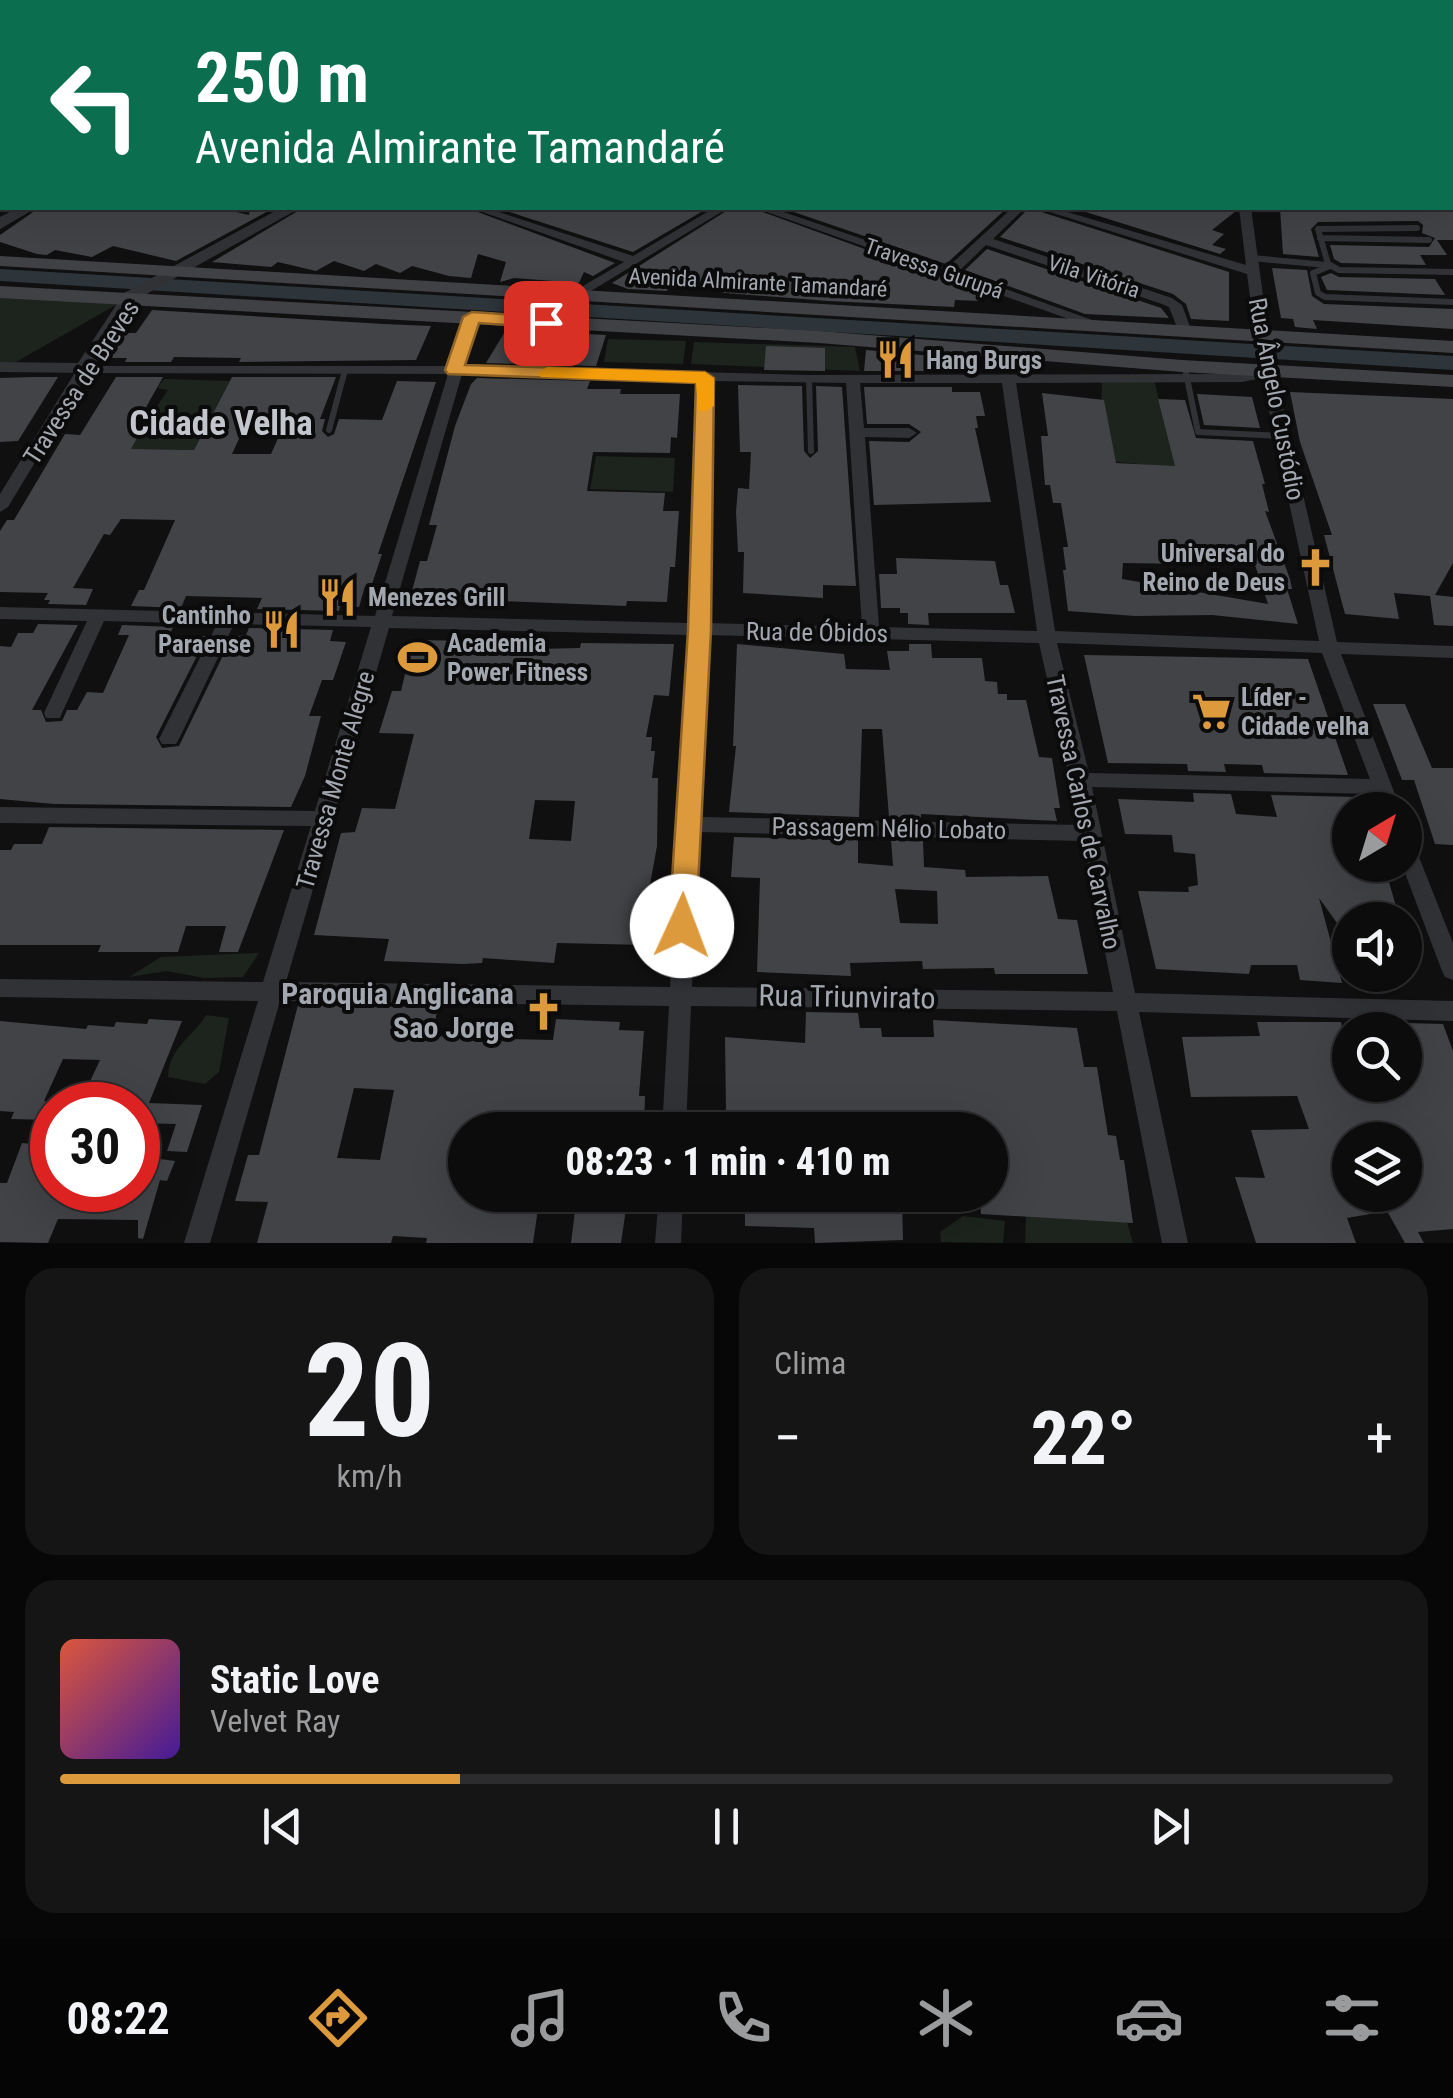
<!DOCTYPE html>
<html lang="pt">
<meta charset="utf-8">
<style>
body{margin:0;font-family:"Roboto Condensed",sans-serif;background:#151516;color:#f1f3f6;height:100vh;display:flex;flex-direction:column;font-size:38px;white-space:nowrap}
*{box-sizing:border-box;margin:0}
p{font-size:32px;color:#9a9b9d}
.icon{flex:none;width:55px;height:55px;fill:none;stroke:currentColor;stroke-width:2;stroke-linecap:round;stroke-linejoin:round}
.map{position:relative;height:1243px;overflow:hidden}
.panel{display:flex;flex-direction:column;gap:25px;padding:25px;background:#070707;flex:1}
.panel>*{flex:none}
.guide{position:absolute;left:0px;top:0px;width:1455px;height:210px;box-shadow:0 10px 40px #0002,0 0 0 2px #2c2c2e;background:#0b6e4f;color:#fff;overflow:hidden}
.needle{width:65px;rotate:38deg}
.buttons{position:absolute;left:1332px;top:792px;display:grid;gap:20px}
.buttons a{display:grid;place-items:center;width:90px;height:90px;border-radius:50%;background:#0c0c0d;box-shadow:0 10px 40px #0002,0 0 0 2px #2c2c2e;font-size:50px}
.speed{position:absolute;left:30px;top:1082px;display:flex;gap:20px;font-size:50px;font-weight:700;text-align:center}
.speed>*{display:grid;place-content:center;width:130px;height:130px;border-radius:50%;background:#0c0c0d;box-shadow:0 10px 40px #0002,0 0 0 2px #2c2c2e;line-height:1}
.speed .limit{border:15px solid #d22;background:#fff;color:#111}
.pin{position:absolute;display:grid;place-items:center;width:85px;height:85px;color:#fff;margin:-42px;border-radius:20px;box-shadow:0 5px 15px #0006}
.me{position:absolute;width:110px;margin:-55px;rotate:2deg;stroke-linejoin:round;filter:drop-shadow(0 0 8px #0008)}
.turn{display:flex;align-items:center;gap:35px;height:210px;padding:0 30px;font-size:45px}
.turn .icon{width:130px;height:130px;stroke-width:2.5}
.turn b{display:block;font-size:70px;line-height:85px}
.big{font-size:75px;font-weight:800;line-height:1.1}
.panel .widget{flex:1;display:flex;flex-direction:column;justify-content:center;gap:15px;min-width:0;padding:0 35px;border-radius:30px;background:#151516}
.panel .dial{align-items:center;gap:0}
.dial b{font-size:130px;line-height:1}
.song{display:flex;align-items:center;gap:30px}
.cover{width:120px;height:120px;border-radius:15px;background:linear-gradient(135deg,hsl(10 70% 55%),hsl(260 70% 35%))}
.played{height:10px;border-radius:5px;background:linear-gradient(90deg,#dd9a3c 30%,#2c2c2e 30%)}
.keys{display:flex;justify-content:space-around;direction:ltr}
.heat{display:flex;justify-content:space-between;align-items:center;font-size:55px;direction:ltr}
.panel .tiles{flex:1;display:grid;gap:25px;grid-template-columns:1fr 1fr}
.widget:last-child{grid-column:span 2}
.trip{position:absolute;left:448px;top:1112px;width:560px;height:100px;border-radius:50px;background:#0c0c0d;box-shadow:0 10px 40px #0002,0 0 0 2px #2c2c2e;font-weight:800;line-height:100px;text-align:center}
.tab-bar{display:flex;height:160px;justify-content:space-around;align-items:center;background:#050505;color:#9a9b9d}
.tab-bar .icon{width:70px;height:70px}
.tab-bar .active{color:#dd9a3c}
.tab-bar b{font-size:45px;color:#f1f3f6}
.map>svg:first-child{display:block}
.green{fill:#1d231d}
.water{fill:#2d353a}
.building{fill:#424346;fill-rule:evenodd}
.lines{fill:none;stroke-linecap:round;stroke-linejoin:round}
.path{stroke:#37393d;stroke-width:2.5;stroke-dasharray:2.5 5;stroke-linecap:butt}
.service-far1{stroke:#313236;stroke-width:5}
.service{stroke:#313236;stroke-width:6}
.minor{fill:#313236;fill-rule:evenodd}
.tertiary{fill:#313236;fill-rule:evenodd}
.secondary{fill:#404145;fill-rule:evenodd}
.route{fill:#dd9a3c;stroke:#906427;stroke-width:2.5}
.slow{fill:#f59e0b}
.labels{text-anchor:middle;stroke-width:8;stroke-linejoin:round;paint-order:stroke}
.far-street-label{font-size:22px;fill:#a3a8b0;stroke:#0b0b0c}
.poi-label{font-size:25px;font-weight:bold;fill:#a3a8b0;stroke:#0b0b0c;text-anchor:start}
.street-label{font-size:25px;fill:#a3a8b0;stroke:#0b0b0c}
.near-poi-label{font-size:30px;font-weight:bold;fill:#a3a8b0;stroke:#0b0b0c;text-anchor:end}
.near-street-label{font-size:30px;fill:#a3a8b0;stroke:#0b0b0c}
.district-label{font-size:35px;font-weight:bold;fill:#c3c6cd;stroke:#0b0b0c}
</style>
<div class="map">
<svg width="1453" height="1243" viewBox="0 0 1453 1243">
<rect width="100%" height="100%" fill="#101011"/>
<!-- green -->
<path class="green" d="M0,295L130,297L16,362H0Z
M608,339L686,341L683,364L604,362Z
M694,342L855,347L860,371L691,364Z
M1154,378L1159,401L1188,469L1100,460L1102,380Z
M164,379L230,381L194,450L128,449L168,390L157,388Z
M596,456L675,458L673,492L590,489Z
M259,953L243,977L204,978L167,971L129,977L161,957Z
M206,1015L229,1018L219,1072L205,1084L168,1077C169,1046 193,1038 206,1015Z
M963,1216L1005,1221L1003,1243L941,1242L940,1232Z
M1026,1216L1127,1222L1133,1243H1025Z"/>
<!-- water -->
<path class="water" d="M0,269L1453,356V370L0,281Z"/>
<!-- building -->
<path class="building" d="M39,208H219L249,215L250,208H274L176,261L113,246L92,257L55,250L47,255L37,254L0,242V235Z
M303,208H467L615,263L593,276L584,272L579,283L514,278L500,282L506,262L478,254L471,278L449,276L412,266L400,273L376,264L364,271L334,261L316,271L278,262L271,267L212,262Z
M497,208H708L633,252Z
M731,208H752L980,291V301L955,300L954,307L828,301L725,293L672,280L667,291L628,289L612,283Z
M782,208H1007L946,264Z
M1029,208L1229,272V321L1191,319L1186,304L1173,294L1000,237Z
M1073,208H1236V211L1212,230L1224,234L1212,245L1226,249L1220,254Z
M1280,208H1453V240H1437L1447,255H1420L1426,265L1341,263L1334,259L1330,245L1429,247L1435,238L1422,233L1423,225L1418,221L1318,222L1311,229L1319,257L1283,254Z
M987,249L1161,308L1169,318L1085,314L965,270Z
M1272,268L1307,270L1312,296L1324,304L1453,309V329L1313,320L1317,329L1295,327L1293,319L1281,318Z
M1331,273L1339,277L1435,279L1445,295L1327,290L1321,277Z
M152,310L384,324L431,326L416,360L239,362L241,358L174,357L171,362H125L127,358H111L125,333H136Z
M506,330L606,335L596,366L486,363Z
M766,346L825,348V371L764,370Z
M866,350L955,358L954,371H864Z
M32,377H58L18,441L0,442V378Z
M116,377H163L135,427H143L131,449L194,450L232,377H336L320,419H325L322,431L328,437L334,434L339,419L382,420L397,381L436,382L378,554H382L371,587L365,586L359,607L340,606L339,611L257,609L262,598L186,596L181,608L131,606L139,590H144L175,520L121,519L110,535L104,534L73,588L93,589L86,605L48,604L50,600H44L48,593L0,592V531L7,520H14L65,434L80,435ZM249,417L287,418L271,454H232Z
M477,378L590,381L587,389H621L620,394H680L677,438L671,437L670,453L593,452L587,491L665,493L663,511H679L675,567H670L667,602L627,601L626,606L450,599L448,606H408L420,561H427L437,525H429L455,426L471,384Z
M738,385L802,386L804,451L810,458L818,451L816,386L842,387L856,586L823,585V598L743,593L744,552H738L736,512L738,488L749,489L751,452H740Z
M864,387H952V392H980L985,416H976L978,428H975L991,502L874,505L869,441L909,442L921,432L909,424H867Z
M1290,392L1453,399V563L1435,595L1453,597V626L1434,625L1430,596L1394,593L1399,619L1345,614L1324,535H1332L1300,442Z
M1042,393L1104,400L1116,463L1175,466L1158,399L1185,400L1196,438L1253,441L1265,484H1262L1269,512L1265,511L1290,579L1292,589H1287L1298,624L1212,615L1135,616L1068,611L1063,570H1066L1063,547H1068L1061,503H1053L1050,485H1045L1041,436H1048ZM1123,563L1255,565L1268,604L1122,579Z
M1197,394L1252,397L1260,428L1204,425Z
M896,558L995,561L1000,585H1008L1015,613H928L929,625L908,624V613H900V608H881L879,574H897Z
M38,624L78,625L32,710H41L46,722L62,721L67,710H77L87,692L103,693L129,635H118L122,625L173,627L169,636H207L156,737L162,748L179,746L232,637L246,635L249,628L333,630L330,641L346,642L333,680H322L309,716H321L305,776L291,807L54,804L0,799V646L11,647L18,633H33Z
M413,640L537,642L536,649L580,648L581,643L674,644L669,696L654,695L646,737H652L651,751H655L652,778H658L657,846L647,901V945L557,943L554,963L483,958L482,963L463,964L384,961L389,939L314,935L341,833L355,832L362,808L395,809L414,734L379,733L392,691H401ZM535,800L575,801L571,841L529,839Z
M737,644L844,654L846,669L890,670L887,651H909V644H931L932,658H982L985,681L997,682L998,694H1007V700H1026L1039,757L1052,758L1060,808H1054L1057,821L921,814V818L889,817L882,729H862L859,817L729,812L736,746H733Z
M1084,655L1308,659L1348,775L1264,773L1262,765L1224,764L1226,772L1188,771L1187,764L1108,763Z
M1373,704H1405L1432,768H1453V845L1435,844L1414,780H1402Z
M1193,793L1231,794L1236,814L1277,817L1271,795L1356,797L1360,809L1350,808V865H1384L1400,920H1350V941L1319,898L1342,983L1300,980L1297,965H1251L1249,974L1156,969L1138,891L1189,892L1188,887L1198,885L1195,854L1174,852L1172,835L1125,834L1118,799L1194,802Z
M49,827L284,830L238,952H219L226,926H186L178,952H98L101,945H0V850H11L14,844H42Z
M734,837L858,840V863L893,866L891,840L923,841L924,867L965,870L966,877L1048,876L1058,919L1077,920L1088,974H995L994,968L923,969L922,961L850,963L851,976L757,972L760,878L731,877ZM895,889L937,891L938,924L900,923Z
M298,1005L438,1007L432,1036L475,1038L478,1025L508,1026L505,1039L553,1040L556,1019L620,1022L619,1030L644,1031L639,1096H645L644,1130H465V1195H540L533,1243H426L427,1238L393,1236L391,1243H257L268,1202L235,1201L248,1155H259ZM354,1088L394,1090L380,1160L337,1158Z
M806,1012L858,1013L860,1028H881L882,1037H934L933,1020L1077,1028L1084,1067H1097L1108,1135L1116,1136L1120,1160H1124L1133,1223L981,1214L979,1195H990V1130H815V1112H726L725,1037L805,1043Z
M149,1019L182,1021L149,1103L202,1105L187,1152L167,1151L176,1124L138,1123V1105L80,1103L100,1060L63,1059L44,1101L52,1102V1120L11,1119L14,1112L0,1111V1021L86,1029L88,1025L114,1027L116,1022L147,1024Z
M1257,1022H1341L1342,1027H1350V1085H1405V1023L1443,1024L1453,1051V1229L1418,1232L1424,1243H1405L1387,1211L1347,1218L1356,1243H1256L1235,1177L1265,1178L1251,1130L1309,1129L1297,1096L1191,1097L1182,1037L1260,1036ZM1350,1140H1405V1195H1350Z
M22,1143L52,1146V1190H81L79,1194L138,1195V1156L175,1161L167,1181L160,1180L143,1239L138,1238V1220L58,1219L48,1243L0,1242V1183H7Z
M577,1195H628L621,1243H571Z
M847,1195L902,1200L903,1240L815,1243L814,1228L745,1226V1210L844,1212Z"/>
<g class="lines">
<!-- path -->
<path class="path" d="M39,0L51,2
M1167,0L1173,2
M1219,0H1230
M1238,0L1250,2
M1186,2L1200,0"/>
<!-- service-far1 -->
<path class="service-far1" d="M927,2L932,0"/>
<!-- service -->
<path class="service" d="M1417,228L1318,229L1328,264L1339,270L1453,272
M1320,238L1429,240
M1252,258L1327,265
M1330,266L1313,273L1318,293L1325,297L1453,302
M1186,373L1198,432L1282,436
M809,379L811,451
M329,430L345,370"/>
<!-- minor -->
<path class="minor" d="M973,0H983V2H974Z
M1102,0H1112V2H1103Z
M0,7H2V13H0Z
M0,119H2V127H0Z
M1452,188H1453V196H1452Z
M471,208H487L633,256L714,208H728L576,300L571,299V293L624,262Z
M756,208H772L947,268L1012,208H1025L993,239L1172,298L1182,305L1192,332L1185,336L1180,335L1169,307L1162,304L986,245L958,272L1109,326L1102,330L1097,329Z
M1037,208H1054L1246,265L1239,208H1251L1272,360L1337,642L1453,646V658L1341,654L1401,810H1381L1375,794L1092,787L1135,993L1453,1001V1021L1139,1012L1188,1243H1162L1117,1011L691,1006L686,1130H662L669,1006L280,1001L210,1243H184L258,1001L0,997V979L263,982L311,826L0,823V807L315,811L371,627L234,624L179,739L176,744H162L159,739L217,624L104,621L62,713L60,718H46L44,713L87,621L0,619V607L375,616L448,374L89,373L8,507L0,512V494L79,366H450L465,317L472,313L479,317L465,366L809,375L1242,374L1260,370L1247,274ZM462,374L698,380L689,623L392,616ZM1262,378L1319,641L1055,631L1016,383L1242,382ZM712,381L846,383L862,627L706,623ZM860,383H1002L1037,631L879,627L865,437L909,438L917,433L909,428H864ZM389,628L688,635L679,819L676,824L679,829L670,987L286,982ZM706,635L1039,643L1080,825L699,817ZM1057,643L1322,653L1370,779L1089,773ZM699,832L1083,841L1113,992L692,987Z
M1405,839L1412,841L1415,847L1453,943V980L1445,977L1442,971L1402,865H1405Z
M659,1195H683L681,1243H655Z"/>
<!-- tertiary -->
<path class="tertiary" d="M1452,26H1453V34H1452Z
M18,208H36L0,229V217Z
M281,208H300L136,300L90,373L0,372V362L78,363L124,293Z"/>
<!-- secondary -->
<path class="secondary" d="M1303,0H1318L1320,2H1305Z
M1452,168H1453V179H1452Z
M0,256L1453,341V353L0,266Z
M0,286L819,331L1182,360L1453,375V387L1182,372L819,343L0,298Z"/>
</g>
<!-- route -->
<path class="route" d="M472,312L546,317L555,323L546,328L479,323L465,365L705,372L714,378L711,630L696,926L692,934L682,938L673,934L669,926L688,630L696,383L448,374L445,370L463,317Z"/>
<!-- slow -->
<path class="slow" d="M547,367L705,372L714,378V406L704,412L698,410L696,383L541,377L538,373Z"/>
<!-- icons -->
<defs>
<symbol id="restaurant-bare" viewBox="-9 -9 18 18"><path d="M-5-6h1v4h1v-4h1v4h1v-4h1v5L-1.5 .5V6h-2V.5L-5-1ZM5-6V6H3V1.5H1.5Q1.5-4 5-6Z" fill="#dd9a3c" stroke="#0b0b0c" stroke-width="2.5" paint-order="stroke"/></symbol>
<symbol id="church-bare" viewBox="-9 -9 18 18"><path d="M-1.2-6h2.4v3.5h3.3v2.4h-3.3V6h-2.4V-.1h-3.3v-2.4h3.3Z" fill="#dd9a3c" stroke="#0b0b0c" stroke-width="2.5" paint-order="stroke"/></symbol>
<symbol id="stadium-bare" viewBox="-9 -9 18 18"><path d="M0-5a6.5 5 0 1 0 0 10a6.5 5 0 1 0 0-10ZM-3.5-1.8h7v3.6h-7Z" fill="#dd9a3c" stroke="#0b0b0c" stroke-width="2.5" paint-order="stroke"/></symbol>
<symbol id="supermarket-bare" viewBox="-9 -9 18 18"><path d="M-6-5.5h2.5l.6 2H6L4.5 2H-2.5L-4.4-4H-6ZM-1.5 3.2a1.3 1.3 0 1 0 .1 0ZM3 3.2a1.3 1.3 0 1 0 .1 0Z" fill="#dd9a3c" stroke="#0b0b0c" stroke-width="2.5" paint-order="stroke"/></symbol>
</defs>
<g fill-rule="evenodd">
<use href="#restaurant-bare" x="868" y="332" width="55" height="55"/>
<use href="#church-bare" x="1288" y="540" width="55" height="55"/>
<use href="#restaurant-bare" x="310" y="570" width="55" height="55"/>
<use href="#restaurant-bare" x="254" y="602" width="55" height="55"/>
<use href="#stadium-bare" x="390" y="630" width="55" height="55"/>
<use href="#supermarket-bare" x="1184" y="684" width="55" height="55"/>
<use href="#church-bare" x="516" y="984" width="55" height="55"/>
</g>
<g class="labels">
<!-- far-street labels -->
<g class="far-street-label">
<text transform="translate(934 268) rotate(19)" y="8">Travessa Gurupá</text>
<text transform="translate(1094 276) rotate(18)" y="8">Vila Vitória</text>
<text transform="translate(758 282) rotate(3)" y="8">Avenida Almirante Tamandaré</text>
</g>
<!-- poi labels -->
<g class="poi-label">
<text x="926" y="369">Hang Burgs</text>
<text x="1285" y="562" text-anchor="end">Universal do<tspan x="1285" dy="29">Reino de Deus</tspan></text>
<text x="368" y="606">Menezes Grill</text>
<text x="251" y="624" text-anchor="end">Cantinho<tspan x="251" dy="29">Paraense</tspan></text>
<text x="447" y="652">Academia<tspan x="447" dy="29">Power Fitness</tspan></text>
<text x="1241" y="706">Líder -<tspan x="1241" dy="29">Cidade velha</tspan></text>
</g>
<!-- street labels -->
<g class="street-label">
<text transform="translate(81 382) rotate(-57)" y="9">Travessa de Breves</text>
<text transform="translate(1277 399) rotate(79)" y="9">Rua Ângelo Custódio</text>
<text transform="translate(817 632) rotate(1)" y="9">Rua de Óbidos</text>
<text transform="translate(335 780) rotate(-74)" y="9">Travessa Monte Alegre</text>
<text transform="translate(1084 812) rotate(78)" y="9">Travessa Carlos de Carvalho</text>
<text transform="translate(889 828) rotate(1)" y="9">Passagem Nélio Lobato</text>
</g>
<!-- near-poi labels -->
<g class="near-poi-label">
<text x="514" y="1004">Paroquia Anglicana<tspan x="514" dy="34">Sao Jorge</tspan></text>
</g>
<!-- near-street labels -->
<g class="near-street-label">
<text transform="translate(847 997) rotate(1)" y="10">Rua Triunvirato</text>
</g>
<!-- district labels -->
<g class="district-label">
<text x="221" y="435">Cidade Velha</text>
</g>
</g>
</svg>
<div class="buttons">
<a><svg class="needle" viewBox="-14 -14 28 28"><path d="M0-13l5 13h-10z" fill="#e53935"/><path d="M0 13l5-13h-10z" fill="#9a9b9d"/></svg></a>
<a><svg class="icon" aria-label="sound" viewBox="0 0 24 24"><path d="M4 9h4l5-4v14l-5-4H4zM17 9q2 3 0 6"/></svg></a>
<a><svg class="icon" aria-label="search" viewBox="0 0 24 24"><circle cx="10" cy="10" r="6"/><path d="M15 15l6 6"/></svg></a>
<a><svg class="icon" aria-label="layers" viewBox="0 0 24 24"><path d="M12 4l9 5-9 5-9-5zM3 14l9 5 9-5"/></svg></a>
</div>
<div class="speed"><div class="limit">30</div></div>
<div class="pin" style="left:546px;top:323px;background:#d93025"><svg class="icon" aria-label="arrive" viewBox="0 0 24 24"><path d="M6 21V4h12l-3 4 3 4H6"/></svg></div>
<svg class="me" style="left:682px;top:926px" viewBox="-20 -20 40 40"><circle r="19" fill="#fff"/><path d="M0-13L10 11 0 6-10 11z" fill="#dd9a3c"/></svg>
<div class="trip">08:23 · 1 min · 410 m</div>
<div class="guide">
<div class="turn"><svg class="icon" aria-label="left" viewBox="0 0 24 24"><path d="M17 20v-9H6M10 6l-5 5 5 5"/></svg><div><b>250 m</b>Avenida Almirante Tamandaré</div></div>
</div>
</div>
<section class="panel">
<div class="tiles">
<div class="widget dial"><b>20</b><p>km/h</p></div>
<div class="widget"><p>Clima</p>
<div class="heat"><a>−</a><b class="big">22°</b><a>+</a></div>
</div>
<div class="widget">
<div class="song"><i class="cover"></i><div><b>Static Love</b><p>Velvet Ray</p></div></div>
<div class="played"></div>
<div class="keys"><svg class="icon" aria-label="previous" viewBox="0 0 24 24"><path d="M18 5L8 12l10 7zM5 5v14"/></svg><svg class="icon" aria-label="pause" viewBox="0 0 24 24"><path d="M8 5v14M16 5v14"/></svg><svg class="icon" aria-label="next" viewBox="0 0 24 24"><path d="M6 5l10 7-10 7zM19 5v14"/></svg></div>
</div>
</div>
</section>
<nav class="tab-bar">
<b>08:22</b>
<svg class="icon active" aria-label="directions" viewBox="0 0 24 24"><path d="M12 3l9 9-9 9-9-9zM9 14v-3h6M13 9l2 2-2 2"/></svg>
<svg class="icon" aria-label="music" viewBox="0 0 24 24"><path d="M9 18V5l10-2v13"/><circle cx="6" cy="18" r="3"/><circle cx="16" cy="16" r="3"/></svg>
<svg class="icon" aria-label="phone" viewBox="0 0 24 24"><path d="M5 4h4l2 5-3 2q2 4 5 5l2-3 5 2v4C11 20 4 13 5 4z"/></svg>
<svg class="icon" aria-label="climate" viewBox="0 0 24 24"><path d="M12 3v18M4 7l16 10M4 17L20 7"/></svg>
<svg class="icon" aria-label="car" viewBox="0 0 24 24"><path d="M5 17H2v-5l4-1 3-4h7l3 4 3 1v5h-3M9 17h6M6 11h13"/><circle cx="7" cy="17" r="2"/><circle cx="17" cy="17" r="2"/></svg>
<svg class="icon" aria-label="filters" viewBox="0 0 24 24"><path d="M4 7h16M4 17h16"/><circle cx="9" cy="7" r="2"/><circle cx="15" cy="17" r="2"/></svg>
</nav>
